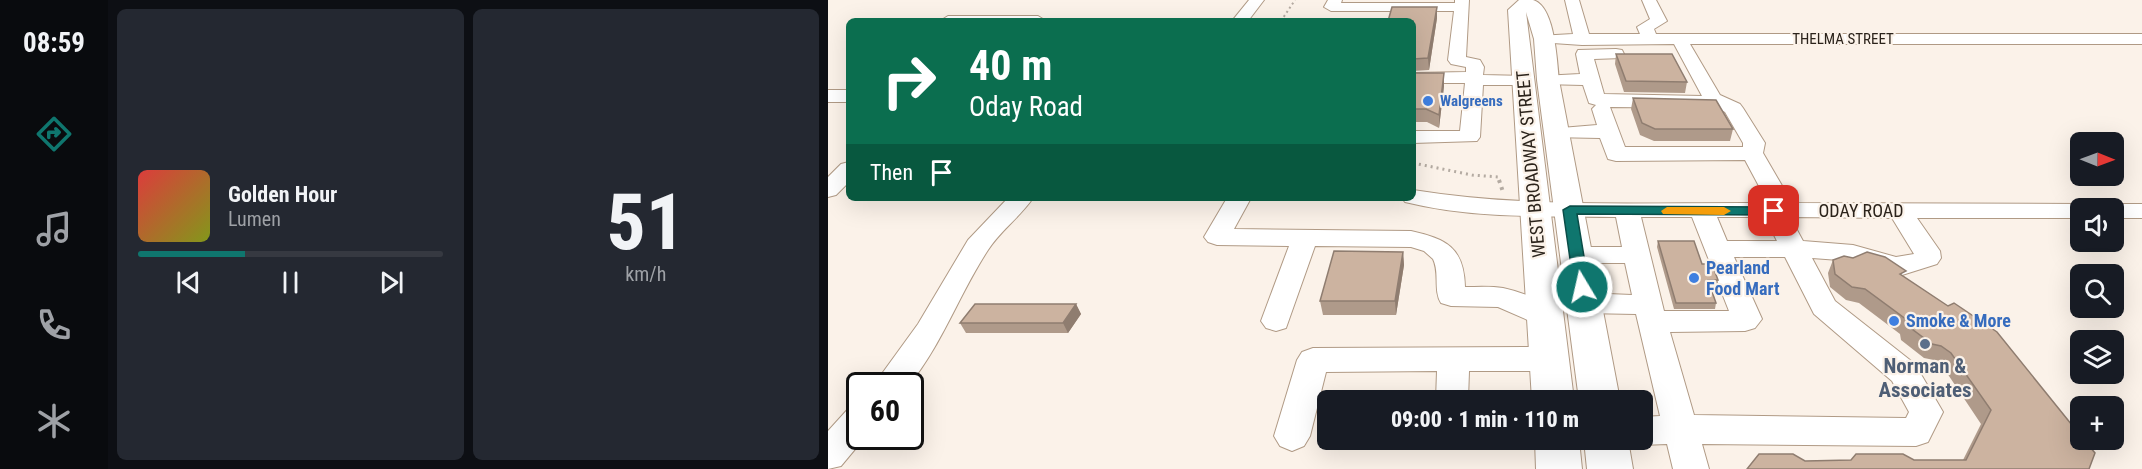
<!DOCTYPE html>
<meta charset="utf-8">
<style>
body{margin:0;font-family:"Roboto Condensed",sans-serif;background:#242831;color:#f1f3f6;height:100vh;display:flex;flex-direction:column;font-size:22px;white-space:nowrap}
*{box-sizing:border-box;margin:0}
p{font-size:20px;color:#9ea1a6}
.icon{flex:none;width:33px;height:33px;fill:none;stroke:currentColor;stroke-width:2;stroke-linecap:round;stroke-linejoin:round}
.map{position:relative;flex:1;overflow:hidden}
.side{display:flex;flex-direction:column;gap:9px;padding:9px;background:#0d0f14;width:720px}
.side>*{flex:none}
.guide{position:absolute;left:18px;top:18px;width:570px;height:183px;border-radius:9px;box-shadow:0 6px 24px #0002;background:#0b6e4f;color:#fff;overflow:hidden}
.needle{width:39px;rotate:91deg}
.fabs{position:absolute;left:1242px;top:132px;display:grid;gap:12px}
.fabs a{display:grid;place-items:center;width:54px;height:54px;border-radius:9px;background:#171b24;box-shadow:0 6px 24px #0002;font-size:30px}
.speed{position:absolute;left:18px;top:372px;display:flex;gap:12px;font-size:30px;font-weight:700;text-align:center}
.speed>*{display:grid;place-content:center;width:78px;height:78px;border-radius:50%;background:#171b24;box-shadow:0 6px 24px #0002;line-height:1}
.speed .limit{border:3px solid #111;border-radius:9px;background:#fff;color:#111}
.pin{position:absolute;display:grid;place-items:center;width:51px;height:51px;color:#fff;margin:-26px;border-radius:12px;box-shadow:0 3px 9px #0006}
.me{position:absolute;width:66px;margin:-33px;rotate:351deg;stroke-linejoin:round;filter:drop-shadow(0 0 4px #0008)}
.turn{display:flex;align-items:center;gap:21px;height:126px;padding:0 24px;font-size:27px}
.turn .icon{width:78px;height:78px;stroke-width:2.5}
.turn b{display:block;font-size:42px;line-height:51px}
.then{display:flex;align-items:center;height:57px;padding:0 24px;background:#0003;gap:12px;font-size:22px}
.side .tile{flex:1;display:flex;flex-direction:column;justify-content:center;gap:9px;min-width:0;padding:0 21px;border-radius:9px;background:#242831}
.side .dial{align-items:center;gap:0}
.dial b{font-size:78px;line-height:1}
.song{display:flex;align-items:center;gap:18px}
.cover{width:72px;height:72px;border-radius:9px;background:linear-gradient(135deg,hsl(0 70% 55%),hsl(70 70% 35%))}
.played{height:6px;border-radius:3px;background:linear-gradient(90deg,#0f766e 35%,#363941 35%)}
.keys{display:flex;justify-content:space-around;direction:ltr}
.side .tiles{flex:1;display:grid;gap:9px;grid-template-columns:repeat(2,1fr)}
.trip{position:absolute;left:489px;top:390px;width:336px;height:60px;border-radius:9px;background:#171b24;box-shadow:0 6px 24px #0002;font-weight:800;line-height:60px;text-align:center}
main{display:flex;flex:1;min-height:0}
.tab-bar{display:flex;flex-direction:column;width:108px;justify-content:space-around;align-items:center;background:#090b0e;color:#9ea1a6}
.tab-bar .icon{width:42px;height:42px}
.tab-bar .selected{color:#0f766e}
.tab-bar b{font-size:27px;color:#f1f3f6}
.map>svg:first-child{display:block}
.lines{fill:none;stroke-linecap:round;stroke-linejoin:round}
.minor-casing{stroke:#b09a85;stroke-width:2}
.major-casing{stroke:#b09a85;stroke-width:2}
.path-far2{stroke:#b4aba2;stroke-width:2;stroke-dasharray:2 3;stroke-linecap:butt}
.path-far1{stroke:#b4aba2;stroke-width:3;stroke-dasharray:2 4;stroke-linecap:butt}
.path{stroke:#b4aba2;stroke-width:4;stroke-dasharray:3 4.5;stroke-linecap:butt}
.minor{fill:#fff;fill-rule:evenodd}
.major{fill:#fff;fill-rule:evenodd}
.wall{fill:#af9a8a}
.shaded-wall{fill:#8f7d70}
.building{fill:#ccb3a0;stroke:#8f7d70;stroke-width:1.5}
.route{fill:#0f766e;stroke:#0a4d48;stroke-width:1.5}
.slow{fill:#f59e0b}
.shop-dot{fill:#3f7fe0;stroke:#fbf2e9;stroke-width:2}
.service-dot{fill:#5c6f8a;stroke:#fbf2e9;stroke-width:2}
.labels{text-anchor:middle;stroke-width:4.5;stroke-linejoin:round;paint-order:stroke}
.far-street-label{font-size:15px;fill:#2b231b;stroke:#fbf2e9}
.far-shop-label{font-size:15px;font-weight:bold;fill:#366cbe;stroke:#fbf2e9;text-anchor:start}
.street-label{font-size:18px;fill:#2b231b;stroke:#fbf2e9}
.shop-label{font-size:18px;font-weight:bold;fill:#366cbe;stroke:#fbf2e9;text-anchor:start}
.near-service-label{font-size:21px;font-weight:bold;fill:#4e5e75;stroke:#fbf2e9}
</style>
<main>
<nav class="tab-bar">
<b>08:59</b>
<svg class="icon selected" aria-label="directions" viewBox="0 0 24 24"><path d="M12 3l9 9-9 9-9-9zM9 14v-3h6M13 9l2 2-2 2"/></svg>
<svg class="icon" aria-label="music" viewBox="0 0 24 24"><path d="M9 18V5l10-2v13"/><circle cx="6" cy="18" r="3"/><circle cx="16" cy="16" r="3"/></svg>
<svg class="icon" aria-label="phone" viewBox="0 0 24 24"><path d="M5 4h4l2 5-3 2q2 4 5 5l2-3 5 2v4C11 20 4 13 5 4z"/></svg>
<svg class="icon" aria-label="climate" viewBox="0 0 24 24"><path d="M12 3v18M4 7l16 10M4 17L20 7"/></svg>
</nav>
<section class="side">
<div class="tiles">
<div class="tile">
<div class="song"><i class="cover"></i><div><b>Golden Hour</b><p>Lumen</p></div></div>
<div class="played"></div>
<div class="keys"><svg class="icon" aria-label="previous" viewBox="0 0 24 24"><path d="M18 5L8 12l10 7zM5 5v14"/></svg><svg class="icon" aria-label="pause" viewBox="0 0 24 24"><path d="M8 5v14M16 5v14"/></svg><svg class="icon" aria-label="next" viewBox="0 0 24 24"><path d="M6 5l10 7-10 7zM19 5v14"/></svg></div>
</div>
<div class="tile dial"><b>51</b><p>km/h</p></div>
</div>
</section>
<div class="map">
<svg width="1314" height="469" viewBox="0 0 1314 469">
<rect width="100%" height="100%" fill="#fbf2e9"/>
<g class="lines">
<defs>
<path id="minor" d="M421,0H436L420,21H404Z
M500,0H514L513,3H627V0H641L638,57L652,60L656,67L655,75L701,76L704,80L701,84L695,85H655L652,137L649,141L585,143V131H632L637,83H585V73L638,72V67L623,64L620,60L626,11H503L496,7Z
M737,0H751L761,34H812L809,27L822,19L814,0H828L839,21L826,29L828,34H1314V44H862L892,95L912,104L915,108L937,143L935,153L964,203L1252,204L1262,208H1252V218H1089L1112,251L1113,258L1109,264L1074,275L1025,261L984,258L1007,301L1087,364L1115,412L1100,442L1088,446L874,444L881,469H845L839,444L814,445L801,440H814V417L832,416L808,314L756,313L746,310L742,303L746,296L756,293L804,295L797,263H749L740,261L736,255L740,249L749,247H794L788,217C718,216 645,219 577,202L574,198H585V190C702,209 822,202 940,203L917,160L788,161L780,159L772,138L721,137L718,133L721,129L769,125L764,109L768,105L761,103L755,85L714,84L711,80L714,76L752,74L748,54L750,50L788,49L794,50L796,54L794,58L766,59L776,94L874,96L846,44L754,45L710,42L708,39L710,36L745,34ZM782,107L889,108L897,112L915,143V147H797ZM813,217H864L901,311H836ZM889,217H937L949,241H899ZM962,217L1064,218L1086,254L1068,257L1025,245L975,241ZM906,257H957L986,314L1064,381L1081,412L1078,418L866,415L842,332L917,331L927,328L934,319Z
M120,16H210L218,21H112Z
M0,90H21V102H0Z
M21,162V182L8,195L0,197V177L13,164Z
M180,198H205C192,217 172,231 160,250C131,294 114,345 80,386H45L90,324L140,240Z
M399,198H423L406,229L583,231C618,239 636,247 637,287C649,287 663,286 675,288C693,292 723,302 733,318L728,325L718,328L670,307L623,306L613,303C605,290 612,273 605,259L596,251L583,247L487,246L458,328L448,331L438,328L433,321L461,246L389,245L380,242L376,237Z
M1286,204H1314V218H1286V208H1276Z
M722,347L733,351L738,359L733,367L722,371H641L640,400H608L609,371L498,372L482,436L476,446L464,451L452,446L446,436L469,360L474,352L485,348Z
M32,405V436H38L13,466L0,469V431L20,409Z"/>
<path id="major" d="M691,0C695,0 701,0 705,0C727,6 729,61 731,80L792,400H751L709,80L706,39L698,12L746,400H704L680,10Z
M707,440H751L754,469H708Z
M756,440H800L805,469H759Z"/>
</defs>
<!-- minor casing -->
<use href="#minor" class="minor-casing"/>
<!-- major casing -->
<use href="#major" class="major-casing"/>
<!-- path-far2 -->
<path class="path-far2" d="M453,21L467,0"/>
<!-- path-far1 -->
<path class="path-far1" d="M585,163L644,175L670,177L671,181"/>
<!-- path -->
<path class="path" d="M671,180L675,192"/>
<!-- minor -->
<use href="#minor" class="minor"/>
<!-- major -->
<use href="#major" class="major"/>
</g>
<!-- wall -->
<path class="wall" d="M609,7V18L601,70L585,71V21Z
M788,54L859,82L857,93L796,92L787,64Z
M585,73H616V86L611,128L599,122H585Z
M805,98L905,129L902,141H826L812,135L803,109Z
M830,241L874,264L890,280L889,286H882L888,303L887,309H846L829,247Z
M575,252L576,265L568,315H495L492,301Z
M1005,260L1075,276L1261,469L977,461L1135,460L1153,424L1115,367L1106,360L1096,358L1073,340L1072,334L1031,303L1018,300L1002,287L1000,273Z
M248,304L253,314L240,333H138L132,323Z"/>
<!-- shaded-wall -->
<path class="shaded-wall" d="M609,7V18L601,70L600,58Z
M616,73V86L611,128V115Z
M575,252L576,265L568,315L567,301Z
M248,304L253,314L240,333L235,323Z"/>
<!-- building -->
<path class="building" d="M564,7H609L600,58L585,59V21H560Z
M788,54H844L859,82L798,81Z
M585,73H616L611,115L598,109H585Z
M805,98L888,100L905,129H827L814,123Z
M830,241H866L874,264H884L890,280H880L888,303H848Z
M506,251L575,252L567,301H492Z
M1039,252L1057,257L1078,271L1072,274L1120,306L1126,303L1169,332L1252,435V440H1256L1267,453L1261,469H919L931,454H965L977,461L1023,460L1028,454H1075L1086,460H1138L1163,410L1123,353L1113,346L1104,344L1080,326L1079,320L1037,289L1024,287L1007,274L1005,260L1016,256L1025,258Z
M147,304H248L235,323H132Z"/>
<!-- route -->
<path class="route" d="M742,206L946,207L953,211L946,215L749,214L761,287L754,292L746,287L735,210Z"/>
<!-- slow -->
<path class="slow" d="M839,207H896L903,211L896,215L835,214L833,211Z"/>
<!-- markers -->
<g class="shop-dot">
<circle cx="600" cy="101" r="6"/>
<circle cx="866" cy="278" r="6"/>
<circle cx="1066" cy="321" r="6"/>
</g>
<circle class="service-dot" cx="1097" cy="344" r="6"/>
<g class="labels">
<!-- far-street labels -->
<g class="far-street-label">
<text x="1015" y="44">THELMA STREET</text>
</g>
<!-- far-shop labels -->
<g class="far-shop-label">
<text x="612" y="106">Walgreens</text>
</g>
<!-- street labels -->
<g class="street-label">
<text transform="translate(703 164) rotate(-95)" y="6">WEST BROADWAY STREET</text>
<text x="1033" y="217">ODAY ROAD</text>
</g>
<!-- shop labels -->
<g class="shop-label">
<text x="878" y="274">Pearland<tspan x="878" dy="21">Food Mart</tspan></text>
<text x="1078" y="327">Smoke &amp; More</text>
</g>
<!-- near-service labels -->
<g class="near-service-label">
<text x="1097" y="373">Norman &amp;<tspan x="1097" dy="24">Associates</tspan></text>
</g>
</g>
</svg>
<div class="fabs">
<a><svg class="needle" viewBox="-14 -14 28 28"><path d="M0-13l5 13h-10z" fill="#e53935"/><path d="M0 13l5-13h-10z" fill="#9ea1a6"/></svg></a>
<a><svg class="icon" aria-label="sound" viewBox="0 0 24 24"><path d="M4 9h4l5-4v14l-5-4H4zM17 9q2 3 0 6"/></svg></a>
<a><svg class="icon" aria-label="search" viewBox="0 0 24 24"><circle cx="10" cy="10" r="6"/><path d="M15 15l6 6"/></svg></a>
<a><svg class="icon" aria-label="layers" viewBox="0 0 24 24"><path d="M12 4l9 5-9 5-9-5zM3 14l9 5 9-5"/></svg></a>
<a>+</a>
</div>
<div class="speed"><div class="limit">60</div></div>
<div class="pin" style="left:946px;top:211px;background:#d93025"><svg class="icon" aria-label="arrive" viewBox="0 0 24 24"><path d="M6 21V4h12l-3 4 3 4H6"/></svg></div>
<svg class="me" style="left:754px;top:287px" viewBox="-20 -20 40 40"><circle r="17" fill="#0f766e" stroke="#fff" stroke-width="3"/><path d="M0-11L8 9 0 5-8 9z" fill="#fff"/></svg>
<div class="trip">09:00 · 1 min · 110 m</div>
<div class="guide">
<div class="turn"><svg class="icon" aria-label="right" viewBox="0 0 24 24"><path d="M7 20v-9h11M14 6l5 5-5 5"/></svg><div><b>40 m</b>Oday Road</div></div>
<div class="then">Then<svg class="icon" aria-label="arrive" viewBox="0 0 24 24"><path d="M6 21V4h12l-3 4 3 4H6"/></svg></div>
</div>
</div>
</main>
